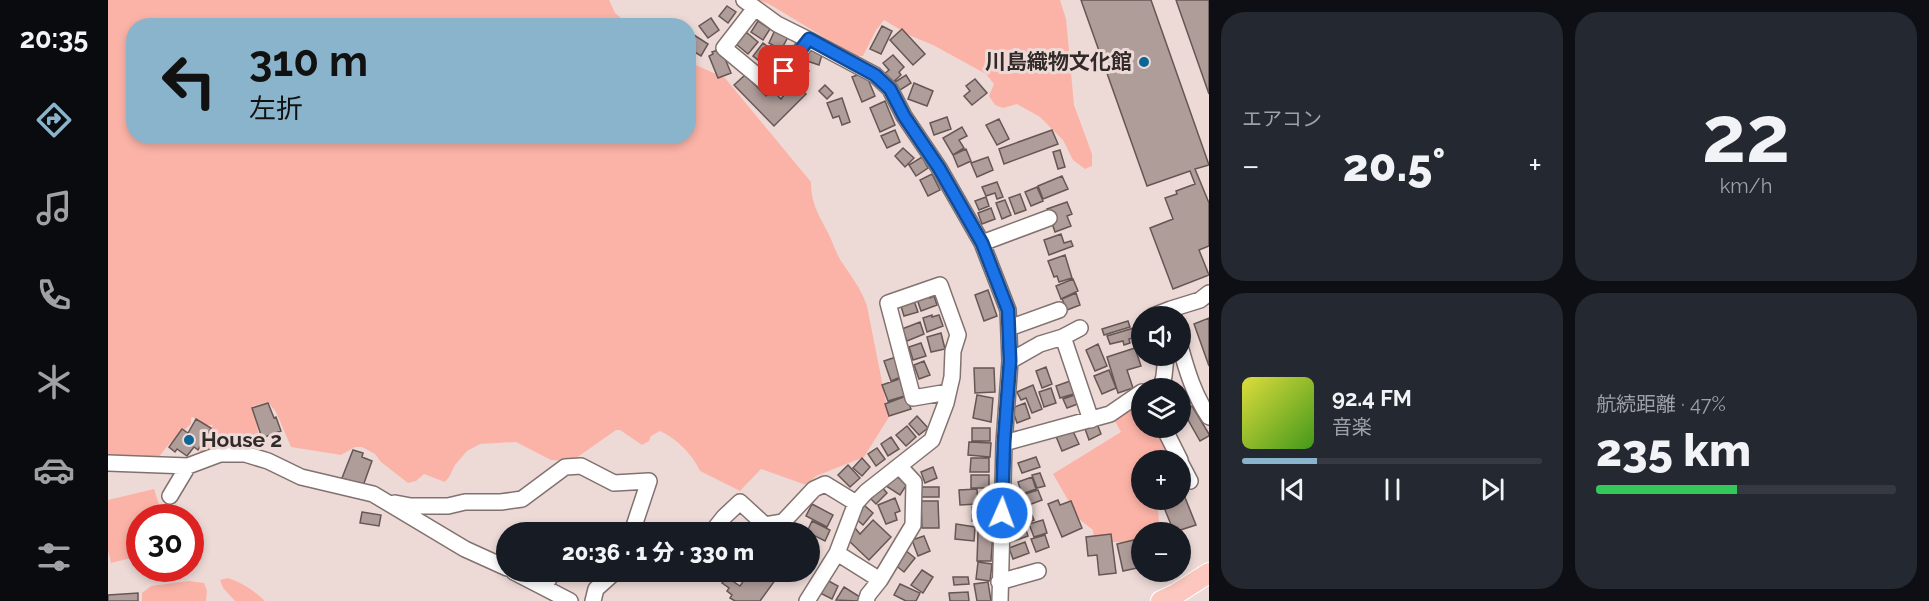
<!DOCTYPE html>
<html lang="ja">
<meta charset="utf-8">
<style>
body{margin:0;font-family:Raleway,"Noto Sans JP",sans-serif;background:#242831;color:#f1f3f6;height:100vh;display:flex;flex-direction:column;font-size:22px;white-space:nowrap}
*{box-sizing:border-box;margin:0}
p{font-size:20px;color:#9ea1a6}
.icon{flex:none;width:33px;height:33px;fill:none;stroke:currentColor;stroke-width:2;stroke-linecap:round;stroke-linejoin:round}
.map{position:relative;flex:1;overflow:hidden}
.drawer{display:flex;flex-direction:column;gap:12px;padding:12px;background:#0d0f14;width:720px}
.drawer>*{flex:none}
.hud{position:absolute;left:18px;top:18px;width:570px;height:126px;border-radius:24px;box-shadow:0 3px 9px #0003;background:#89b4cb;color:#111;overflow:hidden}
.tools{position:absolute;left:1023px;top:306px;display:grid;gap:12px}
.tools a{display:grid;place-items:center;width:60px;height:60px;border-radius:50%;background:#171b24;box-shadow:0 3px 9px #0003;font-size:30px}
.speed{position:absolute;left:18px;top:504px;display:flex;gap:12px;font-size:30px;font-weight:700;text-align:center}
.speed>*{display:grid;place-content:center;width:78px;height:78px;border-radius:50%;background:#171b24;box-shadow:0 3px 9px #0003;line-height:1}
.speed .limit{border:9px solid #d22;background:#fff;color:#111}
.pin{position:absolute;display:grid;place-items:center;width:51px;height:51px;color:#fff;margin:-26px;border-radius:12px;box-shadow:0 3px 9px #0006}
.me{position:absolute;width:66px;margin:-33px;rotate:2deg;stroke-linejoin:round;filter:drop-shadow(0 0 4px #0008)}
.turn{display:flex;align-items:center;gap:21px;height:126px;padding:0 24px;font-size:27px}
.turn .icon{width:78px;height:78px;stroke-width:2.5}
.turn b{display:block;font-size:42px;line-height:51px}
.big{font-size:45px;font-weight:800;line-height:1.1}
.drawer .card{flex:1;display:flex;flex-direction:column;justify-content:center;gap:9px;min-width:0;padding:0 21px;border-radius:24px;background:#242831}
.drawer .dial{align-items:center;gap:0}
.dial b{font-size:78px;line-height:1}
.song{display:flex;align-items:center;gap:18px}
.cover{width:72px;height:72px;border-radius:9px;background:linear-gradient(135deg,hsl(60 70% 55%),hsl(100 70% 35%))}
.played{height:6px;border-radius:3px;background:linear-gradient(90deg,#89b4cb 25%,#363941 25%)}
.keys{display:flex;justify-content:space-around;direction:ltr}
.heat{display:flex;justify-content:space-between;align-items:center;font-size:33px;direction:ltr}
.charge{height:9px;border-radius:4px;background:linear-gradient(90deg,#34c759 47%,#363941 0)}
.drawer .tiles{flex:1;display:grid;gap:12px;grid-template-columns:repeat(2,1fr)}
.trip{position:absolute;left:388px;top:522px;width:324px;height:60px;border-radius:30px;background:#171b24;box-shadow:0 3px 9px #0003;font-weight:800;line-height:60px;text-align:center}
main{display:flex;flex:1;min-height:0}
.dock{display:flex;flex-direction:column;width:108px;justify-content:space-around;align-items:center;background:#090b0e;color:#9ea1a6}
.dock .icon{width:42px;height:42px}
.dock .on{color:#89b4cb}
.dock b{font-size:27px;color:#f1f3f6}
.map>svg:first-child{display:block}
.green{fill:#fcb3a7}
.building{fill:#af9d9a;stroke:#665654;stroke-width:1.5}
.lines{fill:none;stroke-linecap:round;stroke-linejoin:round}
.minor-casing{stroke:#82726f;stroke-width:18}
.major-casing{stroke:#fff;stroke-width:22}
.minor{stroke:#fff;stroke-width:15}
.major{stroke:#fbc7be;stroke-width:20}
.route-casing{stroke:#114b97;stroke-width:15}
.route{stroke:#1a73e8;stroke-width:10}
.poi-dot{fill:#096696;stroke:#eddad7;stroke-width:2}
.labels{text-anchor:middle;stroke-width:6;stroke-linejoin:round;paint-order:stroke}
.poi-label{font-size:21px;font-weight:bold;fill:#312a29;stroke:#eddad7;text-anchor:end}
</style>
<main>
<nav class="dock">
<b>20:35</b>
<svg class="icon on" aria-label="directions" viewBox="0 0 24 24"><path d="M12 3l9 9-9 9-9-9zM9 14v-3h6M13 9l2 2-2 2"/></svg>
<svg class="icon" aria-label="music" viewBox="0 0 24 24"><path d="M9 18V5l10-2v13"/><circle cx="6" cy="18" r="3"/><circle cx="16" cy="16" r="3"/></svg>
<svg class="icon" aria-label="phone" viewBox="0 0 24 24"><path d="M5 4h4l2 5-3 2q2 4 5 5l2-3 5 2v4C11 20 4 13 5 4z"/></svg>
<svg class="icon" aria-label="climate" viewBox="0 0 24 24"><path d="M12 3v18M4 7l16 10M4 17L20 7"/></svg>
<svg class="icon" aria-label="car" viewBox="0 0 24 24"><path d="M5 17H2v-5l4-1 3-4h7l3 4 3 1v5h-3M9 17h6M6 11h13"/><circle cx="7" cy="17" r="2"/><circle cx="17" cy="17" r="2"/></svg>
<svg class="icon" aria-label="filters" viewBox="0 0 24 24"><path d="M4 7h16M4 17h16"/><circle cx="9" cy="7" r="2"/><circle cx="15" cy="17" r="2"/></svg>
</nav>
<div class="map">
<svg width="1101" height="601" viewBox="0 0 1101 601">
<rect width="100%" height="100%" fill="#eddad7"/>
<!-- green -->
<path class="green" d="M0,0H501L507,13L521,25L26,26V136H580L581,62L617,78L703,182C703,203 710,213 719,231C724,240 727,251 733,261C743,276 753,288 759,306L781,417L756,457L708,476L698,485L653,469L632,491L592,471C585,455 568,438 552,431L543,436L541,441L534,445L512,430H508L464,461L443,460L408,442L372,444L359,451L347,465L341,477L337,482L316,474L308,481L300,483L273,462L267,454L254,447H247L233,455L183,447L168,412L160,402L145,406L151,436L140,443L124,442L89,457L105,425H95L85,417L83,418V424L61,444L47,462L0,460Z
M650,0H952L958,19L966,105L984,154V166L977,169L965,160L955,140L932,117L909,104L895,108L887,105L881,96L886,84L878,74L825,45L803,36L776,20L768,30L755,56H744L719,39L661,4Z
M1033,396L1034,428H1048L1063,460H1034V500H1049L1052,532H1034L1033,548L1010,542L986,543L985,530L971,519L945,474L1013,432L1004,416Z
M46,489L55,517L32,518L31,556L3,563L0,551V500Z
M120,578C135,583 145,590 157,601H127L115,588L112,580Z
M81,581L96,583L99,591L98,601H34V593L43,586Z"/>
<!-- building -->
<path class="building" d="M973,0H1043L1101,165L1087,169L1101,203V246L1091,250L1101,275L1065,289L1042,228L1065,219L1057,198L1069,194L1068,191L1087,184L1082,171L1039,186Z
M1068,0H1101V94Z
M619,6L628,12L620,23L611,16Z
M603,18L611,30L600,38L591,26Z
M650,21L662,29L655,40L643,32Z
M774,26L784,31L773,54L762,49Z
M794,29L817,54L805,65L782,40Z
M667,30L680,37L673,50L661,43Z
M638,32L650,42L640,54L628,44Z
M586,35L600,44L593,56L580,48V42Z
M655,43L668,53L658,66L645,56Z
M700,46L715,51L711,65L696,60Z
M613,49L623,73L610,78L601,56L605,54L604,52Z
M785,55L796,67L791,72L793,75L783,84L775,75L781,70L775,63Z
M692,61L701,71L690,80L681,69Z
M757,72L767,96L754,102L744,77Z
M637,75L658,96L664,90L673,99L676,95L671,90L683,78L698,94L666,126L626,85Z
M798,75L803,83L789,92L784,84Z
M867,79L879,93L864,105L856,96L862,91L858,86Z
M806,83L825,91L819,106L800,99Z
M717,85L725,93L719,99L711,91Z
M734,98L742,122L734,125L731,116L725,118L719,103Z
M777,101L787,125L772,132L762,108Z
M839,117L843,129L826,135L822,123Z
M891,119L901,139L889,145L878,125Z
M854,127L859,136L851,140L856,148L845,155L835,138Z
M787,130L792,142L779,148L773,136Z
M944,130L950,144L896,164L891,149Z
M795,148L806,158L797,167L787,156Z
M858,149L863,161L850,167L845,155Z
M952,150L957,167L950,169L945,152Z
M814,157L820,168L808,176L801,165Z
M880,157L885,170L869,177L863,163Z
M824,174L832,190L820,196L812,180Z
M954,176L960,189L935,199L930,186Z
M889,182L895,197L889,199L887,193L878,196L874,187Z
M929,187L935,201L923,206L917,192Z
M912,194L918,210L907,214L901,198Z
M878,197L881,206L871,210L867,201Z
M897,200L903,215L894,219L888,203Z
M959,202L964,214L959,216L963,226L947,232L939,209Z
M883,208L887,219L874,224L870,213Z
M953,234L956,243L963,241L965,246L941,255L936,240Z
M957,255L964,278L951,282L949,276L946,277L940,261Z
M965,279L970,291L953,299L948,286Z
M880,290L889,316L876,321L867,295Z
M819,292L822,298L826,296L829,305L813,311L808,296Z
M968,293L972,305L959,310L954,299Z
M805,298L810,312L796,316L792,303Z
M824,315V317L831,315L835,326L819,332L815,318Z
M1101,318V366L1086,324Z
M1020,321L1022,327L996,335L994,329Z
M812,322L816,334L799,341L794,329Z
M1029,327L1032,336L1021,339L1022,343L1016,345L1015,341L1002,344L999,336Z
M833,333L837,349L823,352L819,337Z
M813,343L818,356L805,360L801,347Z
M990,344L999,366L987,371L978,350Z
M1027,348L1033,366L1019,370L1025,388L1010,393L999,357Z
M788,357L795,376L783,381L776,361Z
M816,361L822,375L811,379L806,365Z
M938,367L944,384L934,388L928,371Z
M866,368H886L887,392L867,393Z
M1001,370L1008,388L994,394L986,376Z
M794,378L800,395L780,401L774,385Z
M965,380L969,393L952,398L948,386Z
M925,385L934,409L924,413L918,398L913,400L909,392Z
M943,388L948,403L936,407L931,392Z
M1074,388L1081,407L1072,410V389Z
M972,393L975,402L959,408L955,399Z
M869,395L885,398L883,422L865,418Z
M798,396L803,409L781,416L777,404Z
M160,403L166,418L168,417L173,431L154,438L144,408Z
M917,403L922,418L909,423L904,408Z
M1084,406L1101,434V436L1092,441L1075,411Z
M809,416L820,428L811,435L801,424Z
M88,419L103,428L90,450L86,447L79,456L69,449L67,452L61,447L74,429L80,433Z
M988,421L993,434L981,440L976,426Z
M799,426L808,437L798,446L788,435Z
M963,427L971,444L954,451L947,434Z
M864,428H882V441H864Z
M783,437L791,449L780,456L773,444Z
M861,442L883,443L882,457L860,455Z
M769,448L777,459L768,466L760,454Z
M245,450L255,453L254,457L264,461L255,486L234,478Z
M928,457L932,467L914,473L910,463Z
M754,458L762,467L754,476L745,468Z
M863,458H881V472H862Z
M740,465L752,478L742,487L730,475Z
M825,467L829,478L817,483L813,472Z
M788,472L801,481L792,495L775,484Z
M1072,472L1081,487L1074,490L1088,525L1066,532L1053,500H1072Z
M932,473L937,486L929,488L924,475Z
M863,475H881V488H863Z
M924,477L928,489L914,494L910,482Z
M772,485L779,493L768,504L760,496Z
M813,487H831V497H813Z
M869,489L870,504L852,505L851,490Z
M930,490L934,500L918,506L914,495Z
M787,498L792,511L787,513L789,520L778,524L770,505Z
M950,500L952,505L963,501L974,528L954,537L940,504Z
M813,501H830L831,528H814Z
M704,504L725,515L719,527L698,516Z
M756,505L765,513L755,525L746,517Z
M864,507L882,508L881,521H864Z
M922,510L926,520L912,526L908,516Z
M254,512L273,515L271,526L252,523Z
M765,520L783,537L761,560L738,538L747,528L752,534Z
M935,520L939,533L926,537L921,524Z
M704,521L722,530L717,541L699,532Z
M848,524L867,527L866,541L847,539Z
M916,524L920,536L903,542L899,530Z
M870,532L885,533L883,561H869Z
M1003,534L1008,573L991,575L989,555L980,556L978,537Z
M937,535L941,547L928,552L923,539Z
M816,536L822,551L810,556L804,540Z
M1030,539L1034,552V567L1015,571L1009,544Z
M917,542L921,553L905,559L901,548Z
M797,550L807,558L796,572L786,564Z
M870,562L884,564L882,581L868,579Z
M814,570L825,577L815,593L803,585Z
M615,572H628L623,580L632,586L641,573L639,572H673L652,601H627L622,598L624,595L619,591L621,588L614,583L616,581L611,578Z
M845,577H860L861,584L846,585Z
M717,579L730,586L724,599L710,592Z
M880,582L883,601H869L866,584Z
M792,584L812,593L808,601H798L786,595Z
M736,587L752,597L749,601L728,600Z
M860,592L861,601H842L841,593Z
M30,593V601H0V595Z"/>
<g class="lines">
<defs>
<path id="minor" d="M636,0L669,24L701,40L767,75L782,89L796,116L831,168L874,243L900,310L902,361L896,443L892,601
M647,8L616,48L663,87L701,40
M874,243L941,218
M1045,316L1063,309
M1065,316L1063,309L1092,300L1101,293
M901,328L951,310
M955,337L972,328
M1072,346C1079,371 1086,395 1101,417
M902,361L932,344L955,337L983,420
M1053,388L1056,376L1058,356
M1056,428L1072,460
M896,443L1002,414L1034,392
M1072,462L1082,481
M0,463L80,466L112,454H137L160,461L193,477L265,494L357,549L399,568
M62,496L80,466
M287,503L303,506H340L357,502H393L414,499L457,467L473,466L506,483L541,481L524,532
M604,532L616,517L632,502L657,525L675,522L706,489L717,484L748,503
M729,553L772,580
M406,572L462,601
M891,582L930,571
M436,587L445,572
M485,601L488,589L507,572
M699,601L729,553L748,503L758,492L824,440L838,403L844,377L845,351L850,335L832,285L780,303L805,398L840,392
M758,601L760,595L772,580L805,525L806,482L792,467"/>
<path id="major" d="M1053,601L1068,594L1101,573"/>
</defs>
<!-- minor casing -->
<use href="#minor" class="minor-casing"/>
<!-- major casing -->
<use href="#major" class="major-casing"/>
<!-- minor -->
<use href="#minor" class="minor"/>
<!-- major -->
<use href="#major" class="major"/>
</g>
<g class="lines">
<defs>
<path id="route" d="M676,71L701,39L767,75L782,89L796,116L831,168L874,243L900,310L902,361L896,443L894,513"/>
</defs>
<!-- route casing -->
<use href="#route" class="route-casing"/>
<!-- route -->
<use href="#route" class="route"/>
</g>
<!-- markers -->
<g class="poi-dot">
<circle cx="1036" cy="62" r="6"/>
<circle cx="81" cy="440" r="6"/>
</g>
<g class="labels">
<!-- poi labels -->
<g class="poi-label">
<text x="1024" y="69">川島織物文化館</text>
<text x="93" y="447" text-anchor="start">House 2</text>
</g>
</g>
</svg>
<div class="tools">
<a><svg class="icon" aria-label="sound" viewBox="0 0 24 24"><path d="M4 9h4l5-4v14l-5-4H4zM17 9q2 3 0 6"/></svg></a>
<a><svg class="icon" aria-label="layers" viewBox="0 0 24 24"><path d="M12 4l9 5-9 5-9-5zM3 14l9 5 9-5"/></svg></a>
<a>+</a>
<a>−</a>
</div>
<div class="speed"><div class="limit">30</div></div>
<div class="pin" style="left:676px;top:71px;background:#d93025"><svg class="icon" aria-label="arrive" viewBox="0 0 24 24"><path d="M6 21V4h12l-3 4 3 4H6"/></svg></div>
<svg class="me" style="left:894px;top:513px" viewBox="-20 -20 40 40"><circle r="17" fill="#1a73e8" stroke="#fff" stroke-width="3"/><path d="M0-11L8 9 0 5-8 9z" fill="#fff"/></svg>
<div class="trip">20:36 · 1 分 · 330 m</div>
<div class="hud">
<div class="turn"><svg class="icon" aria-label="left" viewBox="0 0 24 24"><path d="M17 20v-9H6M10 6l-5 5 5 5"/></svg><div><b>310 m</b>左折</div></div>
</div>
</div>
<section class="drawer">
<div class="tiles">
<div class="card"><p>エアコン</p>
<div class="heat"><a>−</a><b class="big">20.5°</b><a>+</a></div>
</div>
<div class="card dial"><b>22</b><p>km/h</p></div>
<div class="card">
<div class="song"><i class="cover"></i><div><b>92.4 FM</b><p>音楽</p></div></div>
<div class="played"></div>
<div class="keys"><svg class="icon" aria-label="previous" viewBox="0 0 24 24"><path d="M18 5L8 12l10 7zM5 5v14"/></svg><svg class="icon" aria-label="pause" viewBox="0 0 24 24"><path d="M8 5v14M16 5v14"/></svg><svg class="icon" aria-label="next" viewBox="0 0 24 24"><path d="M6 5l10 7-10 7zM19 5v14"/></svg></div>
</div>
<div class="card"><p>航続距離 · 47%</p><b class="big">235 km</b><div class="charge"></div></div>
</div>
</section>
</main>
